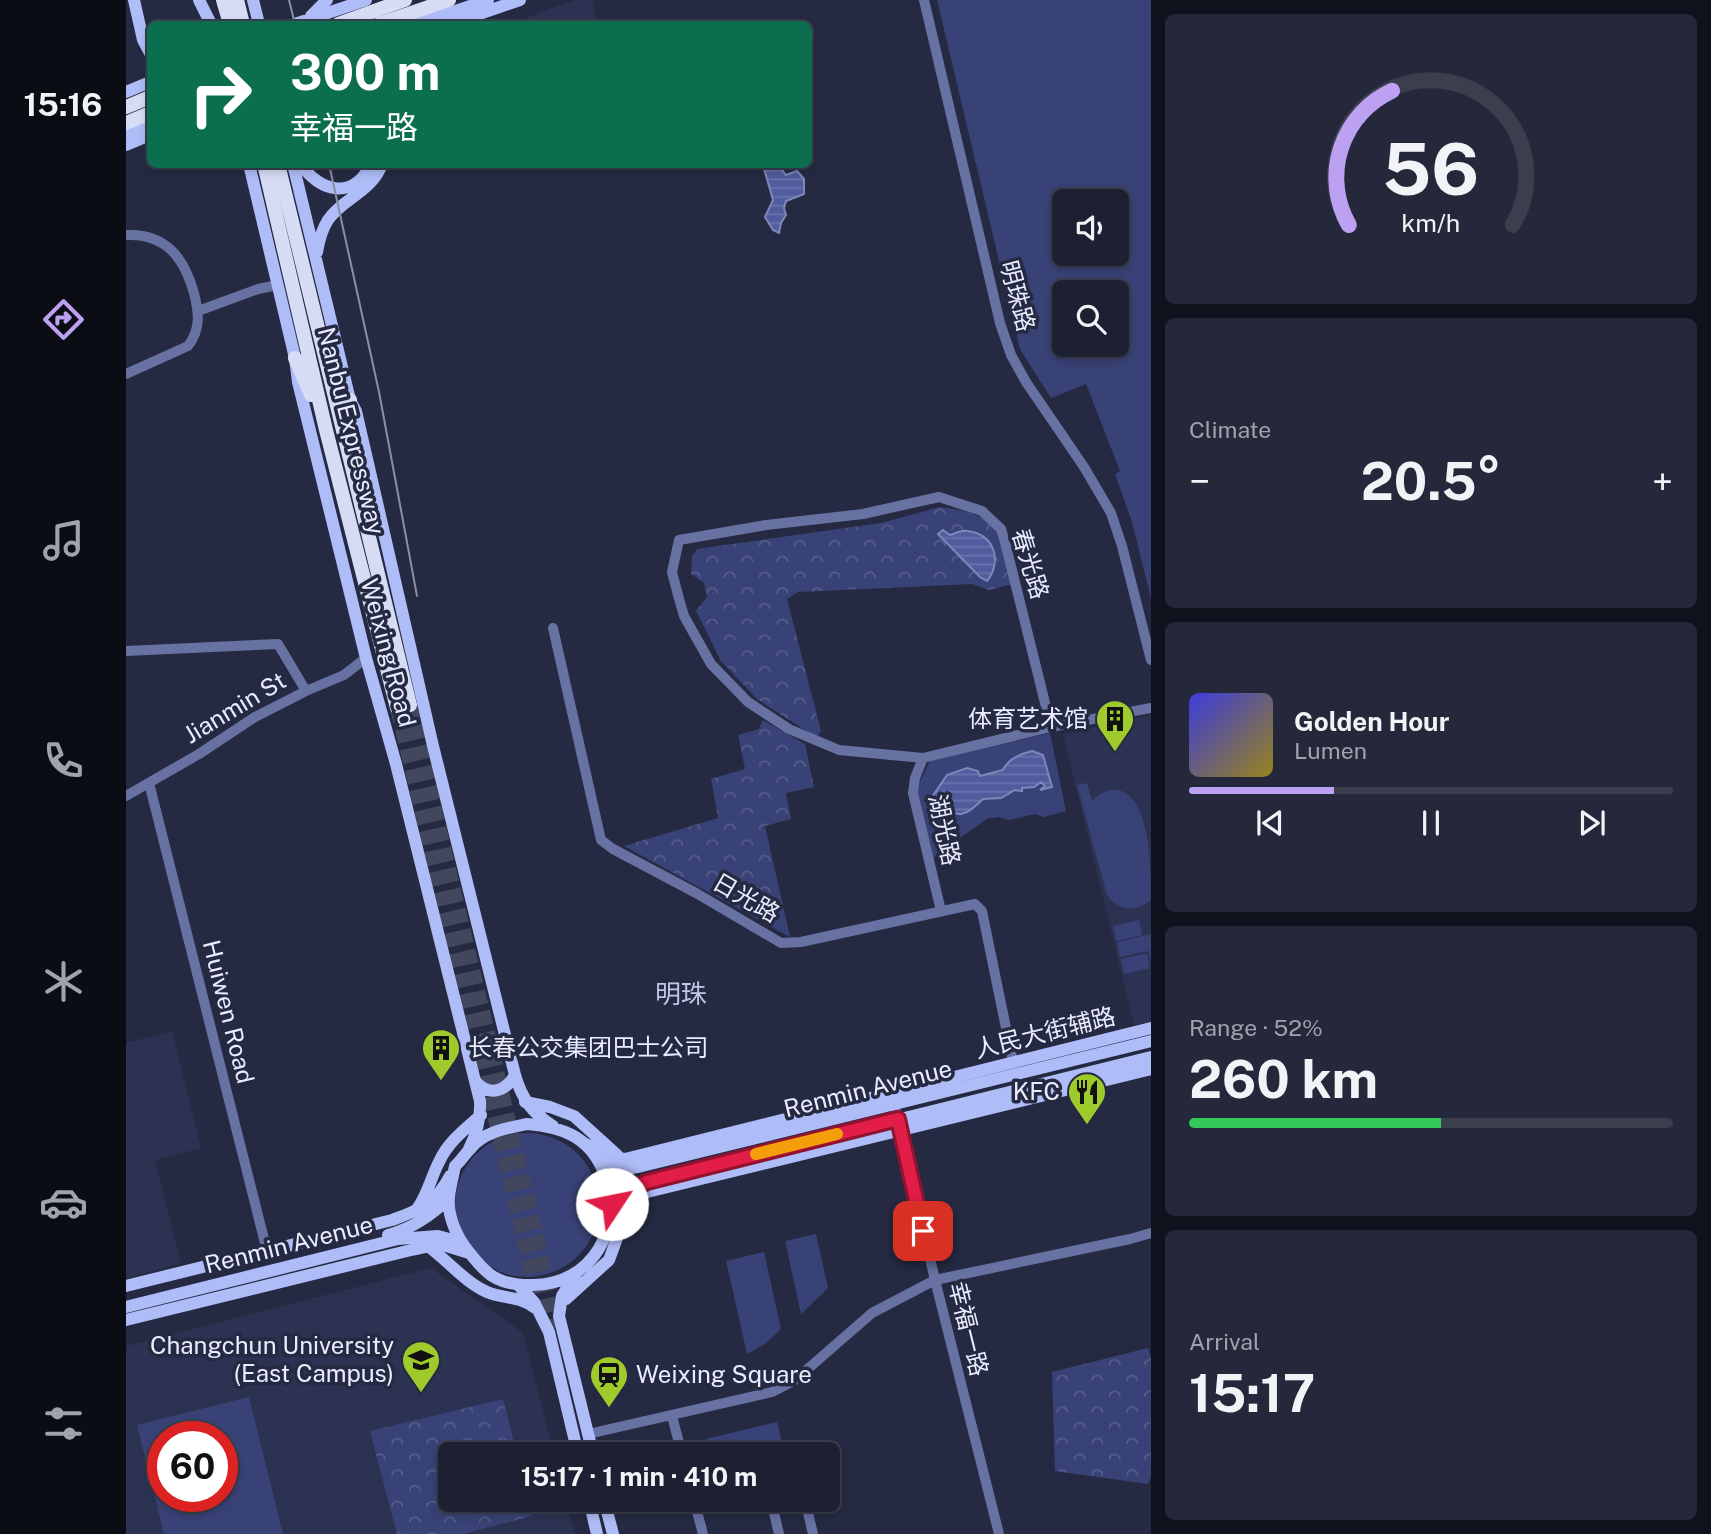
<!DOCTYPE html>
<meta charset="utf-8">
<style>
body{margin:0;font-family:"Public Sans","Noto Sans SC",sans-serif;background:#25283a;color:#f1f3f6;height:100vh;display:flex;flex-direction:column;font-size:26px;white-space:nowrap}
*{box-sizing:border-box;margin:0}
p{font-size:23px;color:#a0a3ac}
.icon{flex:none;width:38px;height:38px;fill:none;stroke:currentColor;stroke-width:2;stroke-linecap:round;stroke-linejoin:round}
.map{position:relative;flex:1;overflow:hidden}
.details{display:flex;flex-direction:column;gap:14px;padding:14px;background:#0f121c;width:560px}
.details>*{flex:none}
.top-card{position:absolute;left:21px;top:21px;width:665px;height:147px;border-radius:10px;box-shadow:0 4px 10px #0003,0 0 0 2px #3a3e4d;background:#0b6e4f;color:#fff;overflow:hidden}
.buttons{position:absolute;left:926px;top:189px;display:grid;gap:14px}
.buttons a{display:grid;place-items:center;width:77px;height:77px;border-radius:10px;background:#1c2032;box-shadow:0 4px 10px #0003,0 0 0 2px #3a3e4d;font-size:35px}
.speed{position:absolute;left:21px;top:1421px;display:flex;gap:14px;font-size:35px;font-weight:700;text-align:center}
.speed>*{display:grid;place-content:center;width:91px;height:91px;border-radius:50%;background:#1c2032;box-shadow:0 4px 10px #0003,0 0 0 2px #3a3e4d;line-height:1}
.speed .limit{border:10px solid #d22;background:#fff;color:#111}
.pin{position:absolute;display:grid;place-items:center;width:60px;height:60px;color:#fff;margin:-30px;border-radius:14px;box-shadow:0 4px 10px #0006}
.me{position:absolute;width:77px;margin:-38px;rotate:56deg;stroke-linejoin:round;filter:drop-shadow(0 0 5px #0008)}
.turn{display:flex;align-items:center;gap:24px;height:147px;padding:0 28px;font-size:32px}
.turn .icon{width:91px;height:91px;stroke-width:2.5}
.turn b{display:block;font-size:49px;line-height:60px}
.big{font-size:52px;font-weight:700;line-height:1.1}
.details .card{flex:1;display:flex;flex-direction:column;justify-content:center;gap:10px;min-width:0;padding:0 24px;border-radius:10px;background:#25283a}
.details .dial{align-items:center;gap:0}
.dial svg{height:182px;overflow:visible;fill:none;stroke:#3a3e4d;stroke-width:7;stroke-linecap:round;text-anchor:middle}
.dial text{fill:#f1f3f6;stroke:none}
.song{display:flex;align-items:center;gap:21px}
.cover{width:84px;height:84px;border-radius:10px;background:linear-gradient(135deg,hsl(240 70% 55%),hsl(50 70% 35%))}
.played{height:7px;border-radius:4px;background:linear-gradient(90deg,#bca0f2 30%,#3a3e4d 30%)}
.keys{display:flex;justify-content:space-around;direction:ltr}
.heat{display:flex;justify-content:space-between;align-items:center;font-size:38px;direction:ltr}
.charge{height:10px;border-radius:5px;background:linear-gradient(90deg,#34c759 52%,#3a3e4d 0)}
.trip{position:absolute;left:312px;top:1442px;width:402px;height:70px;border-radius:10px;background:#1c2032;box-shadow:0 4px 10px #0003,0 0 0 2px #3a3e4d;font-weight:700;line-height:70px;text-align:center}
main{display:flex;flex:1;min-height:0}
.tab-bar{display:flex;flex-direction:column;width:126px;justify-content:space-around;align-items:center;background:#0b0d14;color:#a0a3ac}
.tab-bar .icon{width:49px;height:49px}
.tab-bar .selected{color:#bca0f2}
.tab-bar b{font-size:32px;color:#f1f3f6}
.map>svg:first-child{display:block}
.built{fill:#2c3352;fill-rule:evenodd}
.forest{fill:url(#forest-crowns)}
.green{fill:#394276;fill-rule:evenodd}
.water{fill:url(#water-rules);stroke:#7e87ba;stroke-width:2}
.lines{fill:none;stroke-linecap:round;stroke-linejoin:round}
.highway-tunnel{stroke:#42475e;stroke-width:14;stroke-dasharray:14 7;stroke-linecap:butt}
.minor{stroke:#6872a2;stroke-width:10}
.major{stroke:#aebcf7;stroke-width:12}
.highway{stroke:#d5dcf3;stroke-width:14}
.tram{stroke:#8b8fa4;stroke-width:2}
.route-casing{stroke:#92132f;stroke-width:18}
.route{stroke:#e11d48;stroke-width:12}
.slow{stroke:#f59e0b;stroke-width:12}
.labels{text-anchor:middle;stroke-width:7;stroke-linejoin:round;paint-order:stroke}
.street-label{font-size:24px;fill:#e8ecfd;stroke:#252a42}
.poi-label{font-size:24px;fill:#e8ecfd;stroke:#252a42;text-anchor:end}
.neighbourhood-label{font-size:26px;fill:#bec7e6;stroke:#252a42}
</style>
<main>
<nav class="tab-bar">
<b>15:16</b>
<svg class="icon selected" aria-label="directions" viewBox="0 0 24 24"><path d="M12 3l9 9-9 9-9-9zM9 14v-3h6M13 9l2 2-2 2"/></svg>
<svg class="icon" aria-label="music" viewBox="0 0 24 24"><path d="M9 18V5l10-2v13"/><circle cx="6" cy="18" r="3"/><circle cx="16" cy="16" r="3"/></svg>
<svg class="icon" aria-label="phone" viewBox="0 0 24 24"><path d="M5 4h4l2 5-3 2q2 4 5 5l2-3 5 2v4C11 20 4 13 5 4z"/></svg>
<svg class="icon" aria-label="climate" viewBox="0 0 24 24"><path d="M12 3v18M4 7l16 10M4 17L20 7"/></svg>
<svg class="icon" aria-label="car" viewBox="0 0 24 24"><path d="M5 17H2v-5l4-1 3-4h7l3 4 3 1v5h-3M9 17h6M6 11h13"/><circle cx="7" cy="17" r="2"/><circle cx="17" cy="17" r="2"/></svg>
<svg class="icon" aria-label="filters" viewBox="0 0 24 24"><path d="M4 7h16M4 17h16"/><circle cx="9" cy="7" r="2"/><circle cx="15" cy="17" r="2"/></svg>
</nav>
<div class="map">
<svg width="1025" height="1534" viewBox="0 0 1025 1534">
<defs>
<pattern id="forest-crowns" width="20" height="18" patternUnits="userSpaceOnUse" patternTransform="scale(1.75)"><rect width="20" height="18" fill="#394276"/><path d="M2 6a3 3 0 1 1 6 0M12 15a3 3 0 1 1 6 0" fill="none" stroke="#565d8a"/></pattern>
<pattern id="water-rules" width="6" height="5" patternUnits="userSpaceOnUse" patternTransform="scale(1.75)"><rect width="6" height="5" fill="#505c9e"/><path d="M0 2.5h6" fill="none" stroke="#6974ac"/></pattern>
</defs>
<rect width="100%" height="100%" fill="#252a42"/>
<!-- built -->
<path class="built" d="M449,0H466L471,24H383Z
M1025,715V1021L1008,1025L937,734Z
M46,1031L75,1148L29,1160L55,1264L0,1278V1043Z
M305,1268L397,1333L428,1454H324V1500H440L449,1534H0V1346ZM37,1437H96V1496H37Z"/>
<!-- forest -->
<path class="forest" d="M814,507C834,509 863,514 873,535C880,549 882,568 887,584L863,590L846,584L672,592L661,599L695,731L691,738L631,699L595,661L570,611L581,597L578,583L565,574L566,556L571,549L755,523Z
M637,720L679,744L688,787L660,793L665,819L639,826L664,937L498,846L592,818L585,779L619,769L612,735L633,729Z
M1022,1348L1025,1358V1476L1022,1484L929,1471L926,1372Z
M377,1399L391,1454H324V1500H402L406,1516L336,1534H271L244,1431Z"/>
<!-- green -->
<path class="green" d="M811,0H1025V598L1006,522L989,474L994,471L960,384L925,398L894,349ZM938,201H990V254H938ZM938,292H990V345H938Z
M924,733L940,811L918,817L909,814L883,820L873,817L861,819L831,840L826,845L825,852L807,857L792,795L794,781L804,761Z
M961,783L966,801C974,793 983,787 995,791C1025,801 1025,872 1025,899C1011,913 992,911 981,895L951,785Z
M1013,920L1016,935L990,941L987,926Z
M1025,934V963L1022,951L994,957L991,942Z
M1021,953L1024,968L998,974L995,959Z
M329 1205a72 72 0 1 1 144 0a72 72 0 1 1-144 0Z
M690,1234L702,1288L675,1314L659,1241Z
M638,1252L655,1329L639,1344L621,1354L600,1261Z
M123,1397L157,1534H38L11,1425ZM37,1437H96V1496H37Z
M651,1422L659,1454H584L580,1439Z"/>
<!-- water -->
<path class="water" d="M637,165H652L660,175L671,171L678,179V194L660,201L658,208L660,215L655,223L653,233L647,230L639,217L647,200Z
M817,530L824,535C830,533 835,530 841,531C868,533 877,561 861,581L854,577L812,534Z
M906,751L917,755L926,787L914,790L919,786L915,782L908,787L896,788V791L889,790L875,798L857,799C838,817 835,818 811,806L807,811L802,808L806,797L821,775L841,768L852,771L854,776L877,770C882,759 894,754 906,751Z"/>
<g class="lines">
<!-- highway-tunnel -->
<path class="highway-tunnel" d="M284,705L432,1327
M271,708L416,1316"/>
<!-- minor -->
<path class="minor" d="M798,0L874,323L885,355L900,382L958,467L985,513L996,546L1025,660
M0,235C40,233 58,258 68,293C73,313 75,329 62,346L0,374
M72,311L132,289L152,285
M427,628L475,840L487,849L570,893L655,943L675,942L849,904L856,911L887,1062
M0,651L152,644L180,691
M925,727L879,542L875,529L856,511L813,497L737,514L640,525L553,540L546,572L552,595L558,616L585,664L622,702L663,729L713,750L797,758L925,727L1025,708
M797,758L789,778L787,793L815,911
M23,783L141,1251
M0,796L73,754L129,717L180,691L218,675L240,658
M767,1099L809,1280L873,1534
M546,1416L556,1454
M462,1434L646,1392L669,1380L746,1313L809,1280L1004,1239L1025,1233
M568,1500L577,1534
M645,1500L653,1534
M679,1500L687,1534"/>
<!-- major -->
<path class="major" d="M8,0L17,40L24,53
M73,0L85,24
M127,0L133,24
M185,16L201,0
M169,24L240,0
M291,24L362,0
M324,24L394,0
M0,92L24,82
M0,133L24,122
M0,145L24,135
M123,164L169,358L172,382L240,658L270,764L354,1101C355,1119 351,1133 343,1149
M167,164L224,400L230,411L307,746L389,1075C396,1099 406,1113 427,1126
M175,164C194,193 228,200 245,164
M191,252C193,241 196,229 202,220C217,198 245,193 256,164
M350,1082C364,1097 380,1091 389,1075
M399,1102L424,1107L448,1116L491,1155
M401,1124C436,1127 462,1136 477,1170C501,1225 466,1287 404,1285C389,1285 371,1282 360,1271C353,1265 348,1258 342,1251C331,1237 321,1216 323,1197C324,1187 327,1176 329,1166C336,1160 338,1155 344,1149C357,1132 381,1128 401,1124Z
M458,1143L486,1157L499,1159L1025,1028
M479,1160L501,1169L516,1166L1025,1041
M486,1204L506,1189L521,1182L1025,1057
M291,1209C302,1194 305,1177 313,1162C322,1142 339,1129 355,1115
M485,1217L505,1199L517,1193L1025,1069
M262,1235C287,1228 305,1216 323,1198
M303,1247C322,1261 339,1282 361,1292C377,1299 395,1296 409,1308
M450,1274L436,1296L433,1316L467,1454
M392,1285L408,1302L423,1332L452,1454
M0,1286L266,1220C294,1210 310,1203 324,1176
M440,1299L483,1260L497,1222L498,1205
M0,1307L272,1239L312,1236L327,1240
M0,1320L281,1251L314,1244L343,1253
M463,1500L471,1534
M478,1500L487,1534"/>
<!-- highway -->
<path class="highway" d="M97,0L104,24
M111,0L117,24
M212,24L279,0
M253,24L323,0
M0,107L24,97
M0,123L24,113
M138,164L200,430L271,708
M152,164L284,705
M169,358L185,395
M221,432L224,400"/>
<!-- tram -->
<path class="tram" d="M163,0L169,24
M203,164L253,392L291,596"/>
</g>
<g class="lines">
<defs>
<path id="route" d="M486,1204L506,1189L521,1182L772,1119L797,1231"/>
</defs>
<!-- route casing -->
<use href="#route" class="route-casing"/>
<!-- route -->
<use href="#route" class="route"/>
<!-- slow -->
<path class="slow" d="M630,1154L711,1134"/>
</g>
<!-- icons -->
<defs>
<symbol id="building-pin" viewBox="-11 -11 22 30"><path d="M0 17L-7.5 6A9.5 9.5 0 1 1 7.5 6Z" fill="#9fca2c" stroke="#252a42"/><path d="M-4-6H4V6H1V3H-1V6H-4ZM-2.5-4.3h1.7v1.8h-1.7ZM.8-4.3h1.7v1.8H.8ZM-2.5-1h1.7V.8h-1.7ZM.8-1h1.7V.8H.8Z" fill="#111"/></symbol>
<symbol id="restaurant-pin" viewBox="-11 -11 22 30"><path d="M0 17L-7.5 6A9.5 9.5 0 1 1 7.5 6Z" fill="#9fca2c" stroke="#252a42"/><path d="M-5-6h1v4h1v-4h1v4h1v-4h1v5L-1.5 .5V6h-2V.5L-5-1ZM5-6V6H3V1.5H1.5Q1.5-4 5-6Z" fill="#111"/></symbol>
<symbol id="university-pin" viewBox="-11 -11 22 30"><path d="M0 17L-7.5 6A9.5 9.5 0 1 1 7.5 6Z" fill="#9fca2c" stroke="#252a42"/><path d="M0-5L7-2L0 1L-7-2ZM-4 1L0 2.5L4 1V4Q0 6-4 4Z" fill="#111"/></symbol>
<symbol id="station-pin" viewBox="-11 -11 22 30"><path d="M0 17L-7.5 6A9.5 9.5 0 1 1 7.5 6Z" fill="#9fca2c" stroke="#252a42"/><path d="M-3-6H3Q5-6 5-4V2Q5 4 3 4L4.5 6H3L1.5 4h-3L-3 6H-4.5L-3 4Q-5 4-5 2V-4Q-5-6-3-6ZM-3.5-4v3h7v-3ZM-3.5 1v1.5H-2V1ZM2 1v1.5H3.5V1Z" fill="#111"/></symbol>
</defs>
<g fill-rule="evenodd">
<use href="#building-pin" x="967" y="697" width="44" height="60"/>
<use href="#building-pin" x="293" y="1026" width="44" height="60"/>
<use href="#restaurant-pin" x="939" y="1070" width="44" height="60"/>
<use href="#university-pin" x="273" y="1338" width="44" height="60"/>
<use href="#station-pin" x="461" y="1353" width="44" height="60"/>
</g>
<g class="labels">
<!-- street labels -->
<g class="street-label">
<text transform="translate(891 296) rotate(75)" y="8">明珠路</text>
<text transform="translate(225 431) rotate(76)" y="8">Nanbu Expressway</text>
<text transform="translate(904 564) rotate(73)" y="8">春光路</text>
<text transform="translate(262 653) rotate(75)" y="8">Weixing Road</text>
<text transform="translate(109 708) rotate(-31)" y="8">Jianmin St</text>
<text transform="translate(818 830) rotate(78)" y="8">湖光路</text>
<text transform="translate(620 898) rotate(30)" y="8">日光路</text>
<text transform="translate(102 1012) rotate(76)" y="8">Huiwen Road</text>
<text transform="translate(919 1033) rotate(-14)" y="8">人民大街辅路</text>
<text transform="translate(742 1089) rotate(-14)" y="8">Renmin Avenue</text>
<text transform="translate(163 1245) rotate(-14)" y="8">Renmin Avenue</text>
<text transform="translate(842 1329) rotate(76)" y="8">幸福一路</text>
</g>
<!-- poi labels -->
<g class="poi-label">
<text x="962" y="727">体育艺术馆</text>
<text x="342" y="1056" text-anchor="start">长春公交集团巴士公司</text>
<text x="934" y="1100">KFC</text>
<text x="268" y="1354">Changchun University<tspan x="268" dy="28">(East Campus)</tspan></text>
<text x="510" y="1383" text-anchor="start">Weixing Square</text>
</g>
<!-- neighbourhood labels -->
<g class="neighbourhood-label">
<text x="555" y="1003">明珠</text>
</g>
</g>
</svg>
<div class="buttons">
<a><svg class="icon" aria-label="sound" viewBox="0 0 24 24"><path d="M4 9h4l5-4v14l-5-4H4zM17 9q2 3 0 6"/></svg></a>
<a><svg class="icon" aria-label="search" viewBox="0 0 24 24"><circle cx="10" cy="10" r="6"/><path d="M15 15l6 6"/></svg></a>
</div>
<div class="speed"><div class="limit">60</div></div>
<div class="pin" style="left:797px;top:1231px;background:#d93025"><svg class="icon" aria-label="arrive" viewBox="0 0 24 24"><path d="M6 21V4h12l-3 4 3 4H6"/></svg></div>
<svg class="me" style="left:486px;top:1204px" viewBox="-20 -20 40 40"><circle r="19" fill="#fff"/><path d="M0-13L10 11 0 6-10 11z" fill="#e11d48"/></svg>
<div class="trip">15:17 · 1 min · 410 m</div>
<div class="top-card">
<div class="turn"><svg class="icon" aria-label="right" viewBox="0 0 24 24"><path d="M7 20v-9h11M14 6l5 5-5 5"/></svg><div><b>300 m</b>幸福一路</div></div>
</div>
</div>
<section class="details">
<div class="card dial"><svg viewBox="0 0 100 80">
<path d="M14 69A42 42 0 1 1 86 69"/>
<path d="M14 69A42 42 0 0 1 33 10" stroke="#bca0f2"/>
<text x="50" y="56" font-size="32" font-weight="700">56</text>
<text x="50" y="72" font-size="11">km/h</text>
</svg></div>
<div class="card"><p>Climate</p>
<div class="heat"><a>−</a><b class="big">20.5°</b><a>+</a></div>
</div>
<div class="card">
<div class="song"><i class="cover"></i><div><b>Golden Hour</b><p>Lumen</p></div></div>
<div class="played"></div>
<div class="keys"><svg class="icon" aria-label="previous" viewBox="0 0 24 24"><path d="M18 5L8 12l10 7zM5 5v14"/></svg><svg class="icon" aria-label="pause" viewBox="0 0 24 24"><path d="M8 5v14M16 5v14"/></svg><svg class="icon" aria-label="next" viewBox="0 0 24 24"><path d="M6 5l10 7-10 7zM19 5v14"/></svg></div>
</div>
<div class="card"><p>Range · 52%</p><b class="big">260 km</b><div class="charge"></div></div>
<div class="card"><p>Arrival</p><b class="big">15:17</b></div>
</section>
</main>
